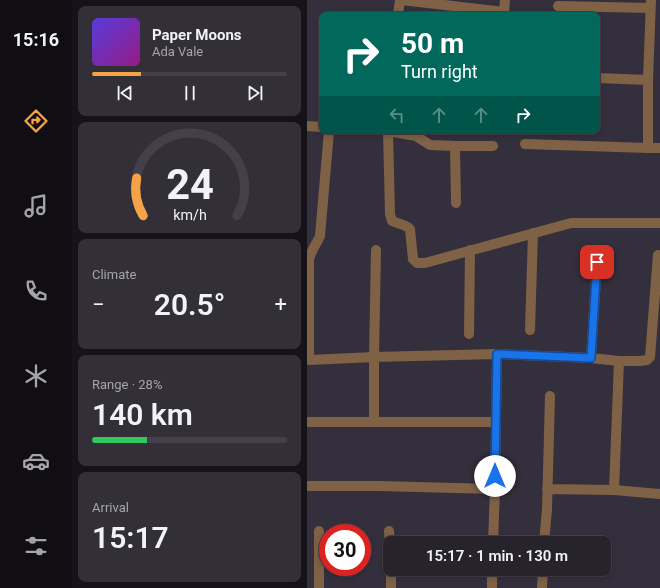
<!DOCTYPE html>
<meta charset="utf-8">
<style>
body{margin:0;font-family:Roboto,sans-serif;background:#332f39;color:#f1f3f6;height:100vh;display:flex;flex-direction:column;font-size:15px;white-space:nowrap}
*{box-sizing:border-box;margin:0}
p{font-size:13px;color:#a4a4aa}
.icon{flex:none;width:22px;height:22px;fill:none;stroke:currentColor;stroke-width:2;stroke-linecap:round;stroke-linejoin:round}
.map{position:relative;flex:1;overflow:hidden}
.panel{display:flex;flex-direction:column;gap:6px;padding:6px;background:#151319;width:235px}
.panel>*{flex:none}
.banner{position:absolute;left:12px;top:12px;width:281px;height:122px;border-radius:8px;box-shadow:0 2px 6px #0003,0 0 0 1px #434049;background:#00695c;color:#fff;overflow:hidden}
.speed{position:absolute;left:12px;top:524px;display:flex;gap:8px;font-size:20px;font-weight:700;text-align:center}
.speed>*{display:grid;place-content:center;width:52px;height:52px;border-radius:50%;background:#27232d;box-shadow:0 2px 6px #0003,0 0 0 1px #434049;line-height:1}
.speed .limit{border:6px solid #d22;background:#fff;color:#111}
.pin{position:absolute;display:grid;place-items:center;width:34px;height:34px;color:#fff;margin:-17px;border-radius:8px;box-shadow:0 2px 6px #0006}
.me{position:absolute;width:44px;margin:-22px;rotate:0deg;stroke-linejoin:round;filter:drop-shadow(0 0 3px #0008)}
.turn{display:flex;align-items:center;gap:14px;height:84px;padding:0 16px;font-size:18px}
.turn .icon{width:52px;height:52px;stroke-width:2.5}
.turn b{display:block;font-size:28px;line-height:34px}
.lanes{display:flex;align-items:center;height:38px;padding:0 16px;background:#0003;justify-content:center;gap:20px;direction:ltr}
.lanes .off{opacity:.35}
.big{font-size:30px;font-weight:600;line-height:1.1}
.panel .tile{flex:1;display:flex;flex-direction:column;justify-content:center;gap:6px;min-width:0;padding:0 14px;border-radius:8px;background:#332f39}
.panel .dial{align-items:center;gap:0}
.dial svg{height:104px;overflow:visible;fill:none;stroke:#434049;stroke-width:7;stroke-linecap:round;text-anchor:middle}
.dial text{fill:#f1f3f6;stroke:none}
.song{display:flex;align-items:center;gap:12px}
.cover{width:48px;height:48px;border-radius:6px;background:linear-gradient(135deg,hsl(250 70% 55%),hsl(310 70% 35%))}
.played{height:4px;border-radius:2px;background:linear-gradient(90deg,#f6a247 25%,#434049 25%)}
.keys{display:flex;justify-content:space-around;direction:ltr}
.heat{display:flex;justify-content:space-between;align-items:center;font-size:22px;direction:ltr}
.charge{height:6px;border-radius:3px;background:linear-gradient(90deg,#34c759 28%,#434049 0)}
.trip{position:absolute;left:76px;top:536px;width:228px;height:40px;border-radius:8px;background:#27232d;box-shadow:0 2px 6px #0003,0 0 0 1px #434049;font-weight:600;line-height:40px;text-align:center}
main{display:flex;flex:1;min-height:0}
.tabs{display:flex;flex-direction:column;width:72px;justify-content:space-around;align-items:center;background:#100e12;color:#a4a4aa}
.tabs .icon{width:28px;height:28px}
.tabs .current{color:#f6a247}
.tabs b{font-size:18px;color:#f1f3f6}
.map>svg:first-child{display:block}
.lines{fill:none;stroke-linecap:round;stroke-linejoin:round}
.minor{stroke:#7f6145;stroke-width:10}
.route-casing{stroke:#114b97;stroke-width:10}
.route{stroke:#1a73e8;stroke-width:7}
</style>
<main>
<nav class="tabs">
<b>15:16</b>
<svg class="icon current" aria-label="directions" viewBox="0 0 24 24"><path d="M12 3l9 9-9 9-9-9zM9 14v-3h6M13 9l2 2-2 2"/></svg>
<svg class="icon" aria-label="music" viewBox="0 0 24 24"><path d="M9 18V5l10-2v13"/><circle cx="6" cy="18" r="3"/><circle cx="16" cy="16" r="3"/></svg>
<svg class="icon" aria-label="phone" viewBox="0 0 24 24"><path d="M5 4h4l2 5-3 2q2 4 5 5l2-3 5 2v4C11 20 4 13 5 4z"/></svg>
<svg class="icon" aria-label="climate" viewBox="0 0 24 24"><path d="M12 3v18M4 7l16 10M4 17L20 7"/></svg>
<svg class="icon" aria-label="car" viewBox="0 0 24 24"><path d="M5 17H2v-5l4-1 3-4h7l3 4 3 1v5h-3M9 17h6M6 11h13"/><circle cx="7" cy="17" r="2"/><circle cx="17" cy="17" r="2"/></svg>
<svg class="icon" aria-label="filters" viewBox="0 0 24 24"><path d="M4 7h16M4 17h16"/><circle cx="9" cy="7" r="2"/><circle cx="15" cy="17" r="2"/></svg>
</nav>
<section class="panel">
<div class="tile">
<div class="song"><i class="cover"></i><div><b>Paper Moons</b><p>Ada Vale</p></div></div>
<div class="played"></div>
<div class="keys"><svg class="icon" aria-label="previous" viewBox="0 0 24 24"><path d="M18 5L8 12l10 7zM5 5v14"/></svg><svg class="icon" aria-label="pause" viewBox="0 0 24 24"><path d="M8 5v14M16 5v14"/></svg><svg class="icon" aria-label="next" viewBox="0 0 24 24"><path d="M6 5l10 7-10 7zM19 5v14"/></svg></div>
</div>
<div class="tile dial"><svg viewBox="0 0 100 80">
<path d="M14 69A42 42 0 1 1 86 69"/>
<path d="M14 69A42 42 0 0 1 9 40" stroke="#f6a247"/>
<text x="50" y="56" font-size="32" font-weight="700">24</text>
<text x="50" y="72" font-size="11">km/h</text>
</svg></div>
<div class="tile"><p>Climate</p>
<div class="heat"><a>−</a><b class="big">20.5°</b><a>+</a></div>
</div>
<div class="tile"><p>Range · 28%</p><b class="big">140 km</b><div class="charge"></div></div>
<div class="tile"><p>Arrival</p><b class="big">15:17</b></div>
</section>
<div class="map">
<svg width="353" height="588" viewBox="0 0 353 588">
<rect width="100%" height="100%" fill="#342f3c"/>
<g class="lines">
<!-- minor -->
<path class="minor" d="M95,0L197,12L198,0
M344,0L341,80V148H353
M251,6L343,8
M91,15L93,0
M290,78L341,80
M0,126L15,127
M22,131L13,236C9,245 4,250 2,260V360L67,357L190,354
M218,144L341,148
M148,146H186
M149,203L148,146L123,145L109,136L81,131L83,214L85,221C91,224 98,224 103,229L106,259L110,263H118L264,223H353
M223,330L226,233
M162,334L163,250
M284,358L290,262
M0,422H188
M67,422V357L69,250
M0,486H71L188,489
M240,489L307,490L312,361
M307,490L353,494
M12,531V588
M82,531L83,552
M186,543L188,489L190,354L284,358L312,361H333L340,360L343,357L351,255
M237,543L240,509L243,396
M84,569V588
M185,588V569
M235,588L236,569"/>
</g>
<g class="lines">
<defs>
<path id="route" d="M188,476L190,354L284,358L290,262"/>
</defs>
<!-- route casing -->
<use href="#route" class="route-casing"/>
<!-- route -->
<use href="#route" class="route"/>
</g>
</svg>
<div class="speed"><div class="limit">30</div></div>
<div class="pin" style="left:290px;top:262px;background:#d93025"><svg class="icon" aria-label="arrive" viewBox="0 0 24 24"><path d="M6 21V4h12l-3 4 3 4H6"/></svg></div>
<svg class="me" style="left:188px;top:476px" viewBox="-20 -20 40 40"><circle r="19" fill="#fff"/><path d="M0-13L10 11 0 6-10 11z" fill="#1a73e8"/></svg>
<div class="trip">15:17 · 1 min · 130 m</div>
<div class="banner">
<div class="turn"><svg class="icon" aria-label="right" viewBox="0 0 24 24"><path d="M7 20v-9h11M14 6l5 5-5 5"/></svg><div><b>50 m</b>Turn right</div></div>
<div class="lanes"><svg class="icon off" aria-label="left" viewBox="0 0 24 24"><path d="M17 20v-9H6M10 6l-5 5 5 5"/></svg><svg class="icon off" aria-label="ahead" viewBox="0 0 24 24"><path d="M12 20V5M6 11l6-6 6 6"/></svg><svg class="icon off" aria-label="ahead" viewBox="0 0 24 24"><path d="M12 20V5M6 11l6-6 6 6"/></svg><svg class="icon" aria-label="right" viewBox="0 0 24 24"><path d="M7 20v-9h11M14 6l5 5-5 5"/></svg></div>
</div>
</div>
</main>
